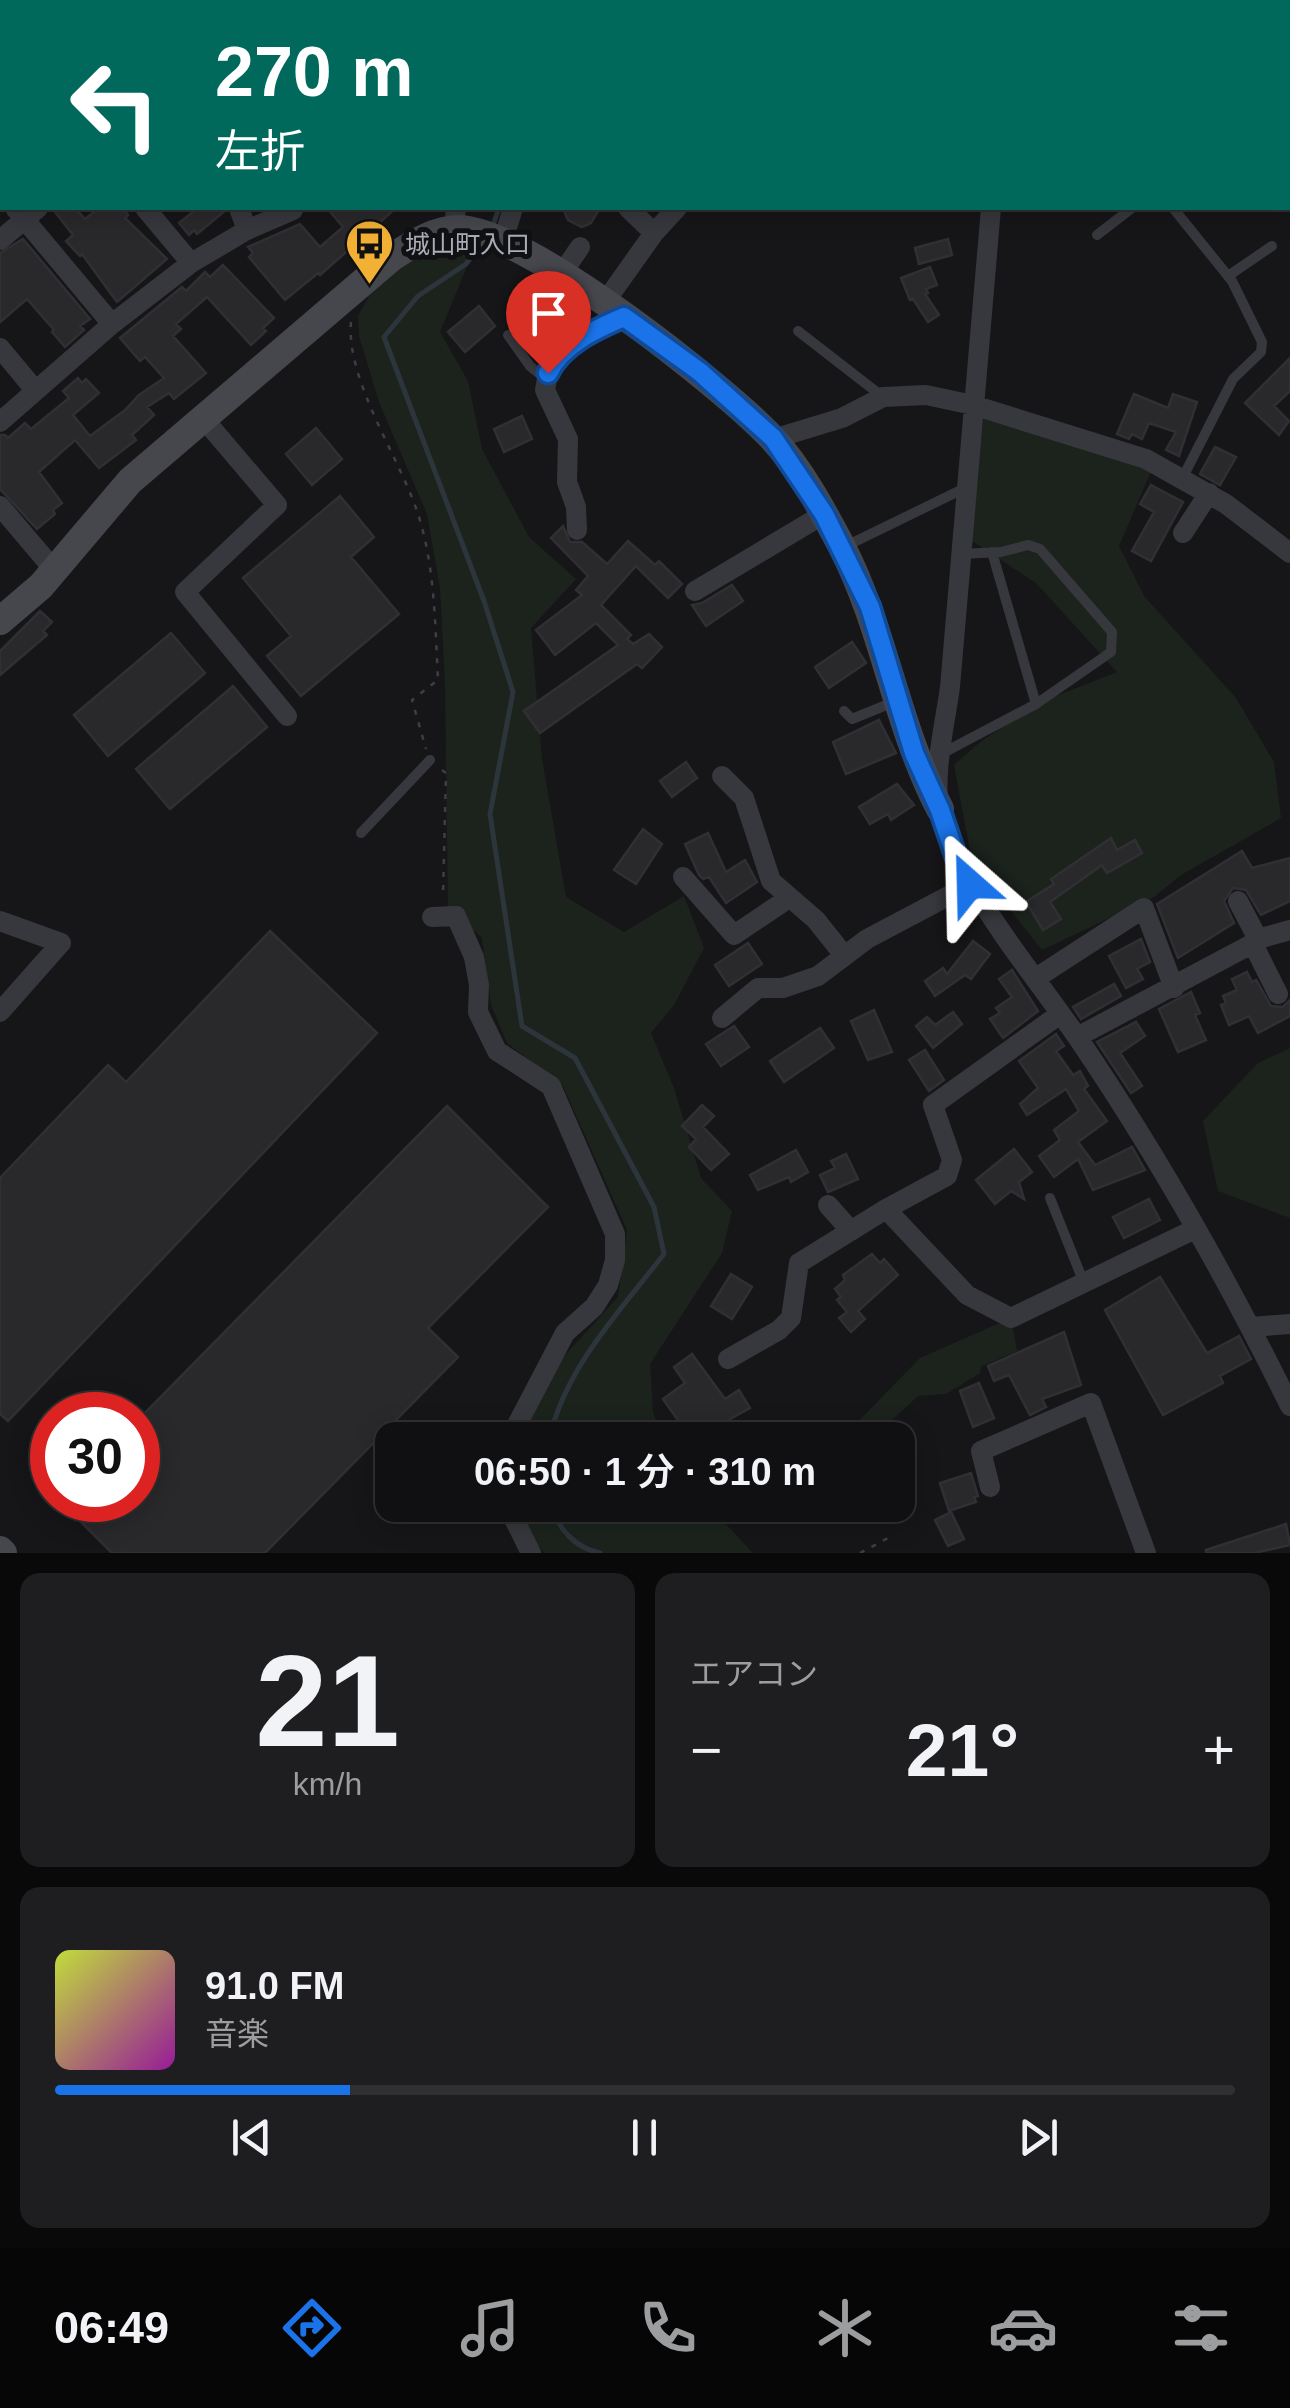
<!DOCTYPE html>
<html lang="ja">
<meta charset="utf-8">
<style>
body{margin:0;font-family:Helvetica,"Noto Sans JP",sans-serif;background:#1e1e20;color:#f1f3f6;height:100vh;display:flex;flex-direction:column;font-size:38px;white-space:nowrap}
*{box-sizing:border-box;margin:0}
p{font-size:32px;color:#9c9d9f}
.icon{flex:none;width:55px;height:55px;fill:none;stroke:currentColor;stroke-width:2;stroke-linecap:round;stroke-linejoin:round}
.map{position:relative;height:1553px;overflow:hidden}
.panel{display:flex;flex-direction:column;gap:20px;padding:20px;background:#09090a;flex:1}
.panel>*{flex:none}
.banner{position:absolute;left:0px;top:0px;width:1290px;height:210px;box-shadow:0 5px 25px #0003,0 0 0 2px #303032;background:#00695c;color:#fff;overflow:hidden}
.speed{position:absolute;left:30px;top:1392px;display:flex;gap:20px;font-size:50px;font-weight:700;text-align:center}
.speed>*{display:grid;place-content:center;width:130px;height:130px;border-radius:50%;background:#101012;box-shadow:0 5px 25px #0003,0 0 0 2px #303032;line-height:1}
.speed .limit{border:15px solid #d22;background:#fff;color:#111}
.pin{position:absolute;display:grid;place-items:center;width:85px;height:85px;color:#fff;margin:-102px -42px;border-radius:50% 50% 50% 0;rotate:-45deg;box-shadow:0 0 10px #0007}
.pin .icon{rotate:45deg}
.me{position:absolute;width:110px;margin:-55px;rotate:335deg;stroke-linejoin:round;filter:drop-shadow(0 0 8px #0008)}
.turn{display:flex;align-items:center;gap:35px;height:210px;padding:0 50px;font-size:45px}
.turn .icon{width:130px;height:130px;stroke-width:2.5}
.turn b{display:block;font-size:70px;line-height:85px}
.big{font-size:75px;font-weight:600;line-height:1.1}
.panel .tile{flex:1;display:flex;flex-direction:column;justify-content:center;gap:15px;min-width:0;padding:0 35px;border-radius:20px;background:#1e1e20}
.panel .dial{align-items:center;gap:0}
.dial b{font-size:130px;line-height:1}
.song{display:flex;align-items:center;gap:30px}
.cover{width:120px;height:120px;border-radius:15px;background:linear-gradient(135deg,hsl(70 70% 55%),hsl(300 70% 35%))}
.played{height:10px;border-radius:5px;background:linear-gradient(90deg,#1a73e8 25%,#303032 25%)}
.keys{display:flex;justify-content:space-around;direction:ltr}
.heat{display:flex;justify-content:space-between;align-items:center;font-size:55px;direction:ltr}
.panel .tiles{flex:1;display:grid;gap:20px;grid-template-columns:1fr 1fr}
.tile:last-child{grid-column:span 2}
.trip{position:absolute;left:375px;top:1422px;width:540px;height:100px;border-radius:20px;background:#101012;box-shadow:0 5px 25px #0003,0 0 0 2px #303032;font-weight:600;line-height:100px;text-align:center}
.dock{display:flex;height:160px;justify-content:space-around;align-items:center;background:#060607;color:#9c9d9f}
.dock .icon{width:70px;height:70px}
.dock .selected{color:#1a73e8}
.dock b{font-size:45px;color:#f1f3f6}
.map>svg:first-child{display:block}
.green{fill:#1c231d}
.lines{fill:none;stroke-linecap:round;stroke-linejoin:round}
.stream{stroke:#2c353c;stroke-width:5}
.building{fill:#29292c;stroke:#303034;stroke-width:2.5}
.path{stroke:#3d3f44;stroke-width:2.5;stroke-dasharray:5 8;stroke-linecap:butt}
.lane{stroke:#37383d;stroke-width:10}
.street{stroke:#37383d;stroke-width:20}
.secondary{stroke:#45474d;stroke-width:28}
.route-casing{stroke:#114b97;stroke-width:25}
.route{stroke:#1a73e8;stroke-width:18}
.labels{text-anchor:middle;stroke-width:10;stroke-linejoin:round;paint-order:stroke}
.poi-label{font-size:25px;fill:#a8adb8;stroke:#111113;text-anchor:start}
</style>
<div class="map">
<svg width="1290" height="1553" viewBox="0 0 1290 1553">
<rect width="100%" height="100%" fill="#161618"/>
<!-- green -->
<path class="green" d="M459,243L470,259L440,332L468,381L482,449L529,537L576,579L531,628L542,759L566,897L624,932L684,896L704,948L674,1005L651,1033L674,1088L701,1178L732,1211L722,1253L650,1364L653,1412L663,1440H523L536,1387L618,1297L627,1230L563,1086L507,1043L491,1005L482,938L448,907L445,683L440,588L427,514L379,402L359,336L358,316L374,287L402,265Z
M984,416L1152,469L1119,546L1144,596L1236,698L1274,762L1281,818L1181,875L1154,897L1042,950L972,862L954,765L979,743L1036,704L1117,672L1036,583L969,539Z
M1290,1048V1218L1218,1191L1203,1121L1258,1063Z
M1011,1318L1017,1351L982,1366L980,1373L946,1394L918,1396L871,1440H851L847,1433L920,1358Z
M507,1505H708L753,1553H544Z"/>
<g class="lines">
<!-- stream -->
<path class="stream" d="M297,2L298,0
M492,228L499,208
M480,245L466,264L418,296L384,337L484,601L513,692L490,814L522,1026L575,1058L654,1207L664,1254C620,1311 565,1368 549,1440
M552,1505C557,1529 576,1548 600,1553"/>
</g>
<!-- building -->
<path class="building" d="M52,208H75L85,219L99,208H122L128,215L125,218L167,259L117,302L82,254L80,256L66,241L73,235Z
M198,208L226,210L197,234L194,230L189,235L179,223Z
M327,208H396L320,275L318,273L285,300L249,257L253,253L248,247L300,224L320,247L343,227Z
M563,208H600L591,223L582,227L568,220Z
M23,239L90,319L80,326L84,330L65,347L52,332L54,330L27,299L0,322V253Z
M948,239L952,255L919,264L915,248Z
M223,265L274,318L263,328L266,331L251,345L207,297L176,324L181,329L173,336L206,373L174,399L169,393L147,407L154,415L132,435L136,440L99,468L75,440L39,472L62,503L53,510L55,514L37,529L0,489V435H5L8,438L25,423L31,429L69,398L63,391L78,378L82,383L86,379L99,393L73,415L90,436L125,410L139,395L164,378L145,357L140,361L120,338L182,287L186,291L205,272L210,277Z
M930,267L937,285L926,289L928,293L925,294L939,315L928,322L913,299L910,300L901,278Z
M479,306L495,326L465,352L448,332Z
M1290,358V391L1274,406L1289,421L1279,435L1245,403Z
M1134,394L1168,408L1173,394L1197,402L1179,456L1166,450L1176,432L1149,423L1142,439L1132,434L1129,439L1117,434Z
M522,416L532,439L504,452L494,429Z
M316,428L342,459L312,485L286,454Z
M1215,447L1236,457L1220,485L1200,474Z
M1151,485L1183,502L1151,561L1132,551L1154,512L1140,504Z
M340,496L374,537L351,557L399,614L301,696L267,656L291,636L243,578Z
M563,526L570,542H582L607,564L628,541L655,565L659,561L682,584L668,598L636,566L601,605L631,635L627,639L633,644L649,634L662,647L642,668L637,664L540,733L524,711L618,645L596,623L555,655L536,630L582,595L576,590L588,576L551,538Z
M732,585L743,601L706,626L692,605L702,603Z
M40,611L52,622L43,631L47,635L0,675V651Z
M171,633L205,673L108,756L74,715Z
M852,642L866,663L829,688L815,667Z
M233,686L267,727L170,809L136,769Z
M879,720L896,753L846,774L833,742Z
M686,762L697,778L672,797L660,781Z
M897,784L914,805L891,820L888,814L870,824L859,807Z
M643,829L662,844L636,884L614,870Z
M708,833L726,872L745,860L757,882L726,903L709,877L703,879L699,875L685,844Z
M1111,838L1117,850L1135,840L1142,853L1107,873L1102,865L1050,902L1061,919L1043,930L1026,902L1054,884L1051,879Z
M1242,851L1252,868L1290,858V901L1261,915L1246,890L1233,888L1224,901L1234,923L1178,958L1157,904Z
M270,931L377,1033L8,1421L0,1414V1178L108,1065L126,1082Z
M1141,939L1150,962L1137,969L1143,979L1126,988L1109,956Z
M973,941L990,954L971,979L965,975L935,996L925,981L943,968L947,974Z
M748,943L762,964L729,986L715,965Z
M1012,970L1038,1011L1003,1038L990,1019L1000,1013L996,1008L1012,997L999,979Z
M1247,972L1252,982L1256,980L1271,1006L1283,1007L1290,1000V1016L1258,1033L1249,1016L1229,1025L1221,1005L1226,1003L1223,996L1237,990L1232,979Z
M1114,984L1121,996L1081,1019L1073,1007Z
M1191,992L1200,1013L1195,1015L1206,1040L1178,1052L1159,1009Z
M874,1010L892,1052L868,1060L851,1021Z
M953,1012L962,1024L933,1048L916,1026L927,1017L935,1025Z
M1136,1022L1145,1036L1120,1053L1142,1086L1131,1093L1097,1042Z
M734,1026L749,1047L721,1066L706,1044Z
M820,1028L834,1048L784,1082L770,1061Z
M1056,1034L1064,1046L1056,1051L1073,1075L1080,1071L1088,1086L1084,1089L1107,1121L1078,1142L1095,1165L1132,1147L1145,1170L1093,1190L1078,1159L1054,1177L1039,1156L1060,1140L1054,1130L1079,1111L1066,1089L1027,1115L1020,1104L1038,1088L1019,1061Z
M925,1050L944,1080L929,1091L909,1060Z
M702,1105L714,1116L703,1127L729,1154L711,1170L689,1147L696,1139L682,1126Z
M447,1106L548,1207L428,1328L458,1357L265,1553H112L59,1500H138V1420Z
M1014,1149L1032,1172L1019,1182L1024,1199L1011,1191L995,1204L976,1180Z
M796,1150L808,1172L791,1182L789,1177L758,1190L750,1175Z
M846,1154L858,1179L828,1192L820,1175L835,1168L831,1161Z
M1149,1199L1160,1220L1124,1238L1113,1217Z
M872,1254L880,1263L884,1259L898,1275L858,1311L865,1319L851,1332L839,1318L847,1312L837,1300L841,1297L835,1289L845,1280L843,1275Z
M731,1274L752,1287L732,1319L711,1306Z
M1160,1277L1207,1353L1239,1336L1251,1359L1220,1376L1223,1383L1163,1415L1105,1310Z
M1064,1332L1081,1385L1042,1399L1046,1407L1030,1415L1009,1375L994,1381L988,1366Z
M692,1354L725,1399L739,1390L750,1408L692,1440H685L678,1429L682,1426L663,1399L685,1383L674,1367Z
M979,1383L994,1418L973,1427L960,1391Z
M971,1473L978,1496L974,1497L976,1502L949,1511L940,1483Z
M951,1512L964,1539L948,1546L935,1520Z
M1286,1524L1290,1545L1254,1553H1206V1550Z"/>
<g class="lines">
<!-- path -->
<path class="path" d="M351,322C346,380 398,455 417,511C435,564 435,624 438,680L412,700L426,749
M442,770L446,773L443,895
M860,1553L890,1537"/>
<!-- lane -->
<path class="lane" d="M372,2L375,0
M940,2L942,0
M1173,208L1232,281L1262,342L1261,352L1233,379L1183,477
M1097,235L1132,208
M1228,276L1272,246
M798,331L883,397
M508,335L530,366L546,379
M846,546L965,488
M992,552L1036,704
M844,711L852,719L896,701
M941,754L1036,704L1111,652L1112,632L1040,549L1028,545L1001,552L961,554
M361,833L430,760
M1050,1198L1084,1283"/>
<!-- street -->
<path class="street" d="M199,0L200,2
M855,0L857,2
M1222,0L1223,2
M455,2L456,0
M1011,2V0
M1111,2L1119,0
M0,22L2,19
M0,190L2,193
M15,208L112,324
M145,208L191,263
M239,208L247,230
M628,208L654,233
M991,208L950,687C945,724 932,776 940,812C946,837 958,862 971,884C1003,939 1044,989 1080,1041C1159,1158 1228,1280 1290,1406
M454,229L456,208
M0,240L38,208
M502,244L513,208
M561,275L580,247
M605,302L654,233L677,208
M0,348L35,390
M203,418L277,505L185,592L287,716
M0,422L112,324L191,263L247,230L293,210L292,208
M773,439L842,418L883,397L926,395L973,405L1146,459L1226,504L1290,553
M0,506L55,571
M577,530L576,507L567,482L568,439L545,390L548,373L555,359L572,345L624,317
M1183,533L1209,493
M695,591L824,514
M722,776L744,798L771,881L816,920L843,954
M683,877L734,935L789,898
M1238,901L1259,941
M432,917L456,916L474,957L479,985L478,1012L497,1051L551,1086L615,1234V1260L608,1285L594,1307L565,1333L509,1440
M0,921L61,943L0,1012
M1253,944L1278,994
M1036,978L1144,908L1174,988
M722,1018L758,988H783L818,976L867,939L971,884
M1077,1037L1265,937L1290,930
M828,1205L851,1231
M886,1209L947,1176L952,1160L933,1105L1060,1014
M1251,1327L1290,1324
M728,1359L779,1330L791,1318L799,1263L886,1209L967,1295L1011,1318L1195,1229
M990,1487L981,1451L1091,1403L1146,1553
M507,1505L531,1553"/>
<!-- secondary -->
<path class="secondary" d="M0,621L41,586L130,481L391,258C411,245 434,229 459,229C526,230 724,387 772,438C800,468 823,511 842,547C885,631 896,725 940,809
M0,1550L3,1553"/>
</g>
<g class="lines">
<defs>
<path id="route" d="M548,373C562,344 596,329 624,317L700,372L773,438L824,514L870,607L914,753L940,810L956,857L970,884"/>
</defs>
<!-- route casing -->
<use href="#route" class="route-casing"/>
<!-- route -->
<use href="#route" class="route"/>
</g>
<!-- icons -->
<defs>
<symbol id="bus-pin" viewBox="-11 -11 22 30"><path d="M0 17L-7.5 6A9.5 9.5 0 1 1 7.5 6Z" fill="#f2b134" stroke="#111113"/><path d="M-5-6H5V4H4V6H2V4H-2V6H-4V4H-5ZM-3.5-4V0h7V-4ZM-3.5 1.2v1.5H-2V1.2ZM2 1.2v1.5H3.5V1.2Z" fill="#111"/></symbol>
</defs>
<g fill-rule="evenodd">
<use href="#bus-pin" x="342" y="216" width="55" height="75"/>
</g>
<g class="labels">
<!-- poi labels -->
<g class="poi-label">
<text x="405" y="253">城山町入口</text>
</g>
</g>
</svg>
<div class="speed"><div class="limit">30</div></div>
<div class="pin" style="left:548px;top:373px;background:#d93025"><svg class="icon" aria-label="arrive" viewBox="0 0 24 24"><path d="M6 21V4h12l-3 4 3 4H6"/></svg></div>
<svg class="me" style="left:970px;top:884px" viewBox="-20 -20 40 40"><path d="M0-17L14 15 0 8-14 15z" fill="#1a73e8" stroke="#fff" stroke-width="4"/></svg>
<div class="trip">06:50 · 1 分 · 310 m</div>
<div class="banner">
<div class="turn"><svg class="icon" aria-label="left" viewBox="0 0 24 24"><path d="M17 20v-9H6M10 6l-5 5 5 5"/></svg><div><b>270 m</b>左折</div></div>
</div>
</div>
<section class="panel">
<div class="tiles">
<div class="tile dial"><b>21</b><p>km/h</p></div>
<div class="tile"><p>エアコン</p>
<div class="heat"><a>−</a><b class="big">21°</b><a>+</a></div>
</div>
<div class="tile">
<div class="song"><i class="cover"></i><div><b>91.0 FM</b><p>音楽</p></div></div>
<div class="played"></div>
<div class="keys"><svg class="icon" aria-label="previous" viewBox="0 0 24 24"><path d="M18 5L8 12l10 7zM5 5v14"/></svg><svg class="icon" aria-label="pause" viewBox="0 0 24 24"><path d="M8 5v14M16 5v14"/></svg><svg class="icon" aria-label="next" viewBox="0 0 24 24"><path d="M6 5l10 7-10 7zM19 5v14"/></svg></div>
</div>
</div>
</section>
<nav class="dock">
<b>06:49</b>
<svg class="icon selected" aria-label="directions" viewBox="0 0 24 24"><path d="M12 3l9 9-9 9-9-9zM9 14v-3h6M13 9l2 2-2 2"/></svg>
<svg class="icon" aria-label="music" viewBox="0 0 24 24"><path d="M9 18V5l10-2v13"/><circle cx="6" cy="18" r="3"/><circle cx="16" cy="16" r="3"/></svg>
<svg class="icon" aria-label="phone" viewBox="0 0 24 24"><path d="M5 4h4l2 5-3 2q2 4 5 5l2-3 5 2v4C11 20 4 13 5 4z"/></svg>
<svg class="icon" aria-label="climate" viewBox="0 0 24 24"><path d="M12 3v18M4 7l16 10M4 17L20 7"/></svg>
<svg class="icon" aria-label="car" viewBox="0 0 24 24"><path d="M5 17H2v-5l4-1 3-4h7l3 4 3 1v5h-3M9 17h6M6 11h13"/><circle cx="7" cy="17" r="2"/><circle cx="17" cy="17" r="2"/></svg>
<svg class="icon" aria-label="filters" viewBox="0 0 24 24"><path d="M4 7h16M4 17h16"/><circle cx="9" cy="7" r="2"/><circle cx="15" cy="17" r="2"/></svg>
</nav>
